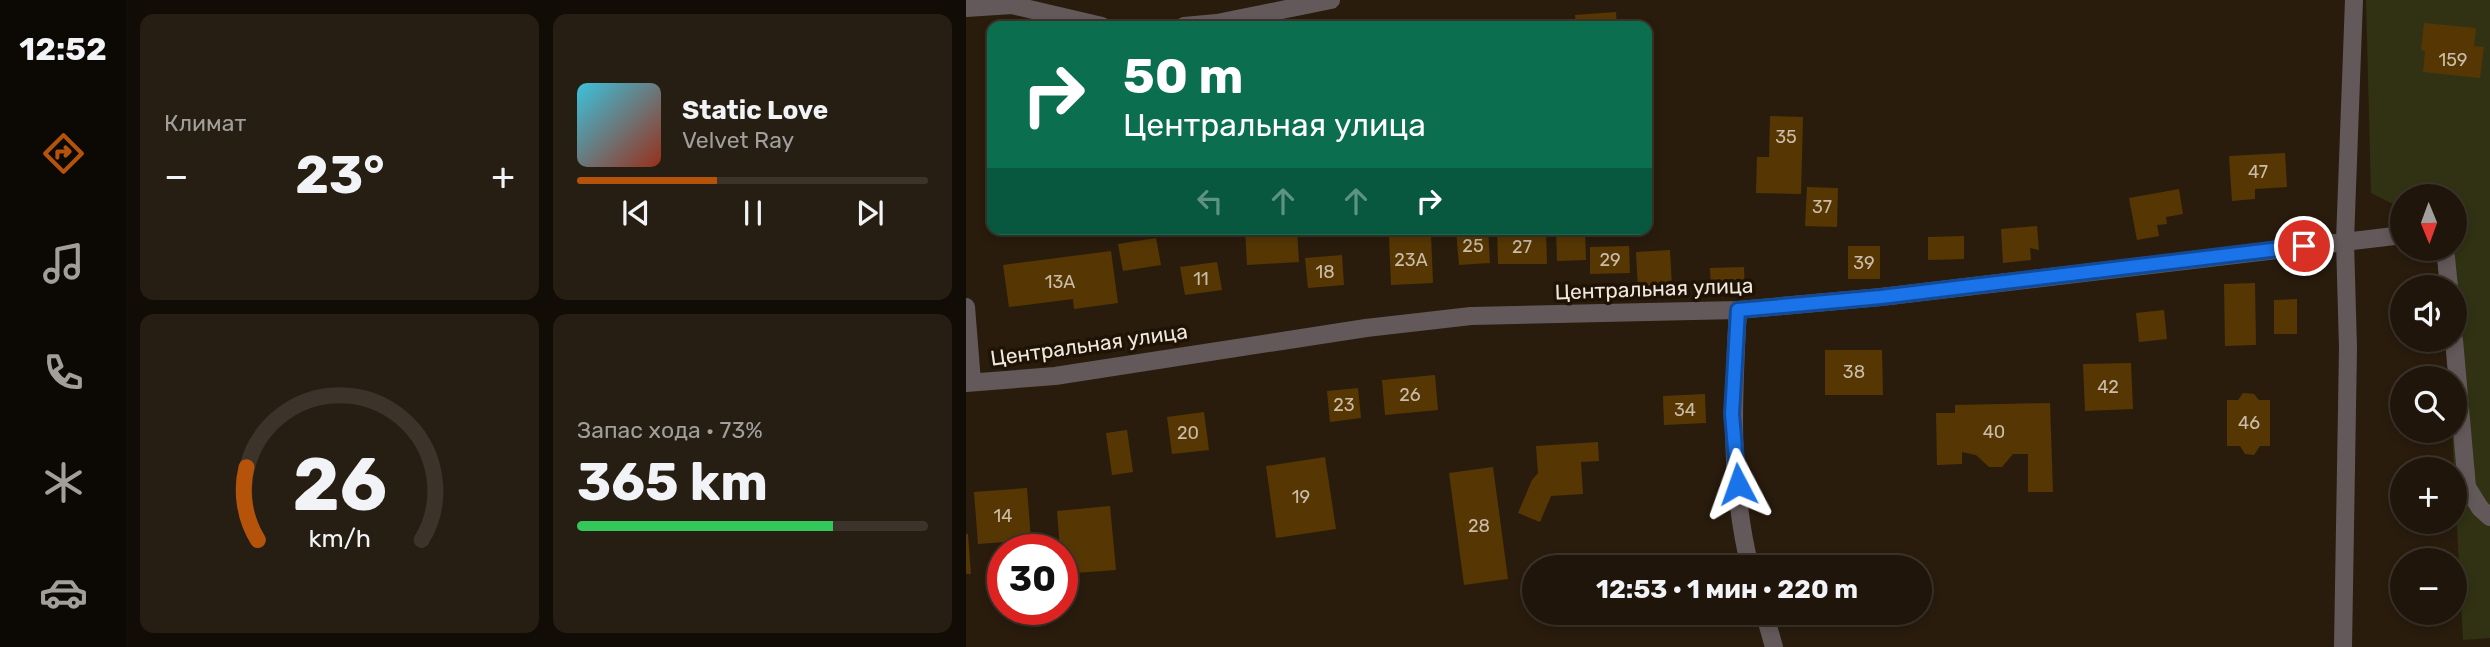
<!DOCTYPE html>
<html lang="ru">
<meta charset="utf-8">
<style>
body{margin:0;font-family:Rubik,sans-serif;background:#271e13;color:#f1f3f6;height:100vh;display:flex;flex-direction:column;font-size:26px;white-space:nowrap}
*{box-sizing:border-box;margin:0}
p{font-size:23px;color:#a19f9c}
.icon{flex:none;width:38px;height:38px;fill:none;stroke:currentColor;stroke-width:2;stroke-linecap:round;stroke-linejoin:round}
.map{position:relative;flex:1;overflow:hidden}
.side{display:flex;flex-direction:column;gap:14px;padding:14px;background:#110c06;width:840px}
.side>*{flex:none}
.guide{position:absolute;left:21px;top:21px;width:665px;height:214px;border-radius:14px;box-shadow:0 4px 10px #0003,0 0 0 2px #3c342b;background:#0b6e4f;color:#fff;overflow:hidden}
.needle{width:46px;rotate:179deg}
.tools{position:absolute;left:1424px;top:184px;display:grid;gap:14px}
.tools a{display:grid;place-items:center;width:77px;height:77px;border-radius:50%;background:#1f150a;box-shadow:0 4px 10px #0003,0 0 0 2px #3c342b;font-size:35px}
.speed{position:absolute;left:21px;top:534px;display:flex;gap:14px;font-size:35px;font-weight:700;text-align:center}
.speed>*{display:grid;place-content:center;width:91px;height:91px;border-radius:50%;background:#1f150a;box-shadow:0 4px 10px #0003,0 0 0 2px #3c342b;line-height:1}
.speed .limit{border:10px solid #d22;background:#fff;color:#111}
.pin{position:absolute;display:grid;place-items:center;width:60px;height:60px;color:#fff;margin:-30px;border:4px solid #fff;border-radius:50%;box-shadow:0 2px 7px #0007}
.me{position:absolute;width:77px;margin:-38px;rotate:356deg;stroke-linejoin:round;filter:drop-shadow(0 0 5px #0008)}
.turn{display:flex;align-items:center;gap:24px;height:147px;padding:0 21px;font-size:32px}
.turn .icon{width:91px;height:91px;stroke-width:2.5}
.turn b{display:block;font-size:49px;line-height:60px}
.lanes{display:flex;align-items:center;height:66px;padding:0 21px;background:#0003;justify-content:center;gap:35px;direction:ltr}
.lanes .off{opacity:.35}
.big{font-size:52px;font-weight:700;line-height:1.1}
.side .widget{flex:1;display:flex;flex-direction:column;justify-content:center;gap:10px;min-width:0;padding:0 24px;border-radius:14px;background:#271e13}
.side .dial{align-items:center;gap:0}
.dial svg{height:182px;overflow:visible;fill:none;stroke:#3c342b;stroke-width:7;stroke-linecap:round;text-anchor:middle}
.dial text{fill:#f1f3f6;stroke:none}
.song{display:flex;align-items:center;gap:21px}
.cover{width:84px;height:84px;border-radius:10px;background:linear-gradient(135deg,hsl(190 70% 55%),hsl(10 70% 35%))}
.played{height:7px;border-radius:4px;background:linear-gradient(90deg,#b45309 40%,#3c342b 40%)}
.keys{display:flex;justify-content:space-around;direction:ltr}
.heat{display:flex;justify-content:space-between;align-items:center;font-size:38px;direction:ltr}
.charge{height:10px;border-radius:5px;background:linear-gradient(90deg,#34c759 73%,#3c342b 0)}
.side .tiles{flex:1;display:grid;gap:14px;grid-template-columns:repeat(2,1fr)}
.trip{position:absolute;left:556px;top:555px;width:410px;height:70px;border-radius:35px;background:#1f150a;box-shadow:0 4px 10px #0003,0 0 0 2px #3c342b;font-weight:700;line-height:70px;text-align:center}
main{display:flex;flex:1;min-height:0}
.dock{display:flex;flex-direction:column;width:126px;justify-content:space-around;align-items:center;background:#0c0804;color:#a19f9c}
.dock .icon{width:49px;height:49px}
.dock .on{color:#b45309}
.dock b{font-size:32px;color:#f1f3f6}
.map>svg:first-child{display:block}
.green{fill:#303213}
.building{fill:#563704}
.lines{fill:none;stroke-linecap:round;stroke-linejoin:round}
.minor{stroke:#64595a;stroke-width:18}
.route-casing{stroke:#114b97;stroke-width:18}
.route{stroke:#1a73e8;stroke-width:12}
.labels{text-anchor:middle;stroke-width:7;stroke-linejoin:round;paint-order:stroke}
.number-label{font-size:18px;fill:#cabca8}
.street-label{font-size:21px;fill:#f0e8de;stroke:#1f1305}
</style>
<main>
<nav class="dock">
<b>12:52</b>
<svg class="icon on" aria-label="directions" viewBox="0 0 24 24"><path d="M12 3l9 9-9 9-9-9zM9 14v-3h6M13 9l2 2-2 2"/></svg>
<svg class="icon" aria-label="music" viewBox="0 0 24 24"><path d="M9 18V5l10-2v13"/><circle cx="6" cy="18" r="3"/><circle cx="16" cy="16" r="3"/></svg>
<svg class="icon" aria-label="phone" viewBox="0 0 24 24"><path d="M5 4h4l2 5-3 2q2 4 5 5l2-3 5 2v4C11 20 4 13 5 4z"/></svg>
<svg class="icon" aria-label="climate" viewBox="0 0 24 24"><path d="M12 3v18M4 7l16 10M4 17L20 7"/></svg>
<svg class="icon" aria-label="car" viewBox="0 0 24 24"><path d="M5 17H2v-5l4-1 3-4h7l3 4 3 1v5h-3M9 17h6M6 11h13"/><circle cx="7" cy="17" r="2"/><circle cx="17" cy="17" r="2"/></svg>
</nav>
<section class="side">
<div class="tiles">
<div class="widget"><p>Климат</p>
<div class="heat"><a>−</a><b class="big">23°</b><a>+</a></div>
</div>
<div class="widget">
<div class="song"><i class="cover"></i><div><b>Static Love</b><p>Velvet Ray</p></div></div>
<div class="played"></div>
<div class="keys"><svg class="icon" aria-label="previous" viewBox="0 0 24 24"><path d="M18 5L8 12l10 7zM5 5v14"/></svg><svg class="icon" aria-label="pause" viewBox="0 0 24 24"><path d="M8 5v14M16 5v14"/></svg><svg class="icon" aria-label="next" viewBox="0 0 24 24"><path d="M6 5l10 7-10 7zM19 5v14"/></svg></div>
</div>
<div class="widget dial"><svg viewBox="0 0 100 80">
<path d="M14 69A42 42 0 1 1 86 69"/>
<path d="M14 69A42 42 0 0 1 9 37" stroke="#b45309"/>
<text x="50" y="56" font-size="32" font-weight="700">26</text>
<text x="50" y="72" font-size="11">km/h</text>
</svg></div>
<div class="widget"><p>Запас хода · 73%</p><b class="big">365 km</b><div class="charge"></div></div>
</div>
</section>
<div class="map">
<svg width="1524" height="647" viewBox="0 0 1524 647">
<rect width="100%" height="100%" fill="#291c0d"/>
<!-- green -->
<path class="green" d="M1400,0H1524V638L1497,640L1486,431L1489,430V287L1477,249L1489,248V196H1437V209L1405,193Z"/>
<!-- building -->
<path class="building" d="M650,12L651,26H610L609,15Z
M1458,23L1510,28L1508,46L1518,47L1514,78L1457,72L1459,51L1455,50Z
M804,116L837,117L835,194L790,193L791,157H803Z
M1319,153L1321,187L1289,189V199L1266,201L1263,156Z
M841,187L872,188L871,227L839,226Z
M1213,189L1217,214L1200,217L1201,224L1191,225L1193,236L1171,240L1163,198Z
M1071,226L1073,250L1064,248L1065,260L1037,263L1035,229Z
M279,229H331L333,262L281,265Z
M490,229H522L524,263L493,265Z
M531,229H580L581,264H532Z
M590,229H619L620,260L591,261Z
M465,234L467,283L425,285L423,236Z
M998,236V259L962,260V237Z
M190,238L195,265L157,271L152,244Z
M663,246L664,273L624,274V247Z
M882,246H914V279H882Z
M704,250L706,287L672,289L670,252Z
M145,251L152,303L108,309L107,299L43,307L37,265Z
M376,255L378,285L342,288L339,258Z
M251,262L256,290L219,295L214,267Z
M778,267L779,292L745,293L744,268Z
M1289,283L1290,345L1259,346L1258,284Z
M1331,299V334H1308V300Z
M1198,310L1201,339L1173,342L1170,313Z
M859,350H916L917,395H859Z
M1165,363L1167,409L1119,411L1117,364Z
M469,375L472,410L419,415L416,380Z
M392,388L395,418L364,422L361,391Z
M1277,393L1288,394L1293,400H1304V446H1294L1288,455L1279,454L1274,446H1261V400H1272Z
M739,394L740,423L698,425L697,396Z
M1084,403L1087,492H1062V454H1047L1036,467H1023L1010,455L996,452V464L971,465L970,413H989V405Z
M238,412L243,450L206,454L201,417Z
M161,430L167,472L146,475L140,433Z
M632,442L633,461L615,462L617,494L585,496L574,522L552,513L566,480L572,473L570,446Z
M359,457L370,529L310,538L300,466Z
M527,467L542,579L498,585L483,473Z
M61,488L65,540L12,544L8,492Z
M144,506L150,570L96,574V550H94L91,511Z
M0,534H2L5,574H0Z"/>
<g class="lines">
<!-- minor -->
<path class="minor" d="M0,8L46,5L136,26
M218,26L251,23L365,0
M1479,248L1483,287
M0,307L6,382
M772,310C767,396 763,483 784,567
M1488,340L1501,487L1514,508L1524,517
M0,383L89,376L400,328L505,316L772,310L915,297L1437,235
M798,612L808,647
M1377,647L1382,348L1379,241L1388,0"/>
</g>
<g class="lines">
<defs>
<path id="route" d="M772,484L766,414L772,310L915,297L1338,246"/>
</defs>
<!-- route casing -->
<use href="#route" class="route-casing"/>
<!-- route -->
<use href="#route" class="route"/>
</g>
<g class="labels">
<!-- number labels -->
<g class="number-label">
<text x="1487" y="66">159</text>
<text x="820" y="143">35</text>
<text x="1292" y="178">47</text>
<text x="856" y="213">37</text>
<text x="507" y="252">25</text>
<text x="556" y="253">27</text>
<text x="445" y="266">23А</text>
<text x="644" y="266">29</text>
<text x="898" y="269">39</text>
<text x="359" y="278">18</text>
<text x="235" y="285">11</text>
<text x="94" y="288">13А</text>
<text x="888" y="378">38</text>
<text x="1142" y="393">42</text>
<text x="444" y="401">26</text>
<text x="378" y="411">23</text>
<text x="719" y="416">34</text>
<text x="1283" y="429">46</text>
<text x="1028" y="438">40</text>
<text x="222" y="439">20</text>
<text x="335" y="503">19</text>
<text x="37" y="522">14</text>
<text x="513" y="532">28</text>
</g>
<!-- street labels -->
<g class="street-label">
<text transform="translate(688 289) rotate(-2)" y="7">Центральная улица</text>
<text transform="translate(123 345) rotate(-8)" y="7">Центральная улица</text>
</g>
</g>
</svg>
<div class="tools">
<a><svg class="needle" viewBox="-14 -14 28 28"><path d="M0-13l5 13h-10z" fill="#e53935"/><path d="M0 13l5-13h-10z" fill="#a19f9c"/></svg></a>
<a><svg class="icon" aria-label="sound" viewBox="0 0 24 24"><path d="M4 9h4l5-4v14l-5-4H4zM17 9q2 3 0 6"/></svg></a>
<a><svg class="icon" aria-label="search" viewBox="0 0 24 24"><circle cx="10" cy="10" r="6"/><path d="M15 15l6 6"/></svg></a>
<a>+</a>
<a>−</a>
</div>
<div class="speed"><div class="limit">30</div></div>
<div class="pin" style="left:1338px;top:246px;background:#d93025"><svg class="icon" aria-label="arrive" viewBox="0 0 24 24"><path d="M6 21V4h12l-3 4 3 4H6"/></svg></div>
<svg class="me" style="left:772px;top:484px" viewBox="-20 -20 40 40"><path d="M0-17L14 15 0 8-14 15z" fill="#1a73e8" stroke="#fff" stroke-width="4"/></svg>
<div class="trip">12:53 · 1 мин · 220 m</div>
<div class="guide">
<div class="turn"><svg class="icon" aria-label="right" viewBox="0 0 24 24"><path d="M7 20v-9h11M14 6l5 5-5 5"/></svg><div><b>50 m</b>Центральная улица</div></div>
<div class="lanes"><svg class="icon off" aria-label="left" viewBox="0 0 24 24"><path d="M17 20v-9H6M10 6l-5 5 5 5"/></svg><svg class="icon off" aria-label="ahead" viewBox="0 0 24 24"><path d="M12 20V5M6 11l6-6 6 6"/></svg><svg class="icon off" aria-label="ahead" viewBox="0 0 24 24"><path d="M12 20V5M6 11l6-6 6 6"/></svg><svg class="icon" aria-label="right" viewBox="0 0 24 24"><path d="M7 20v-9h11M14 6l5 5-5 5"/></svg></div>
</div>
</div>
</main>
